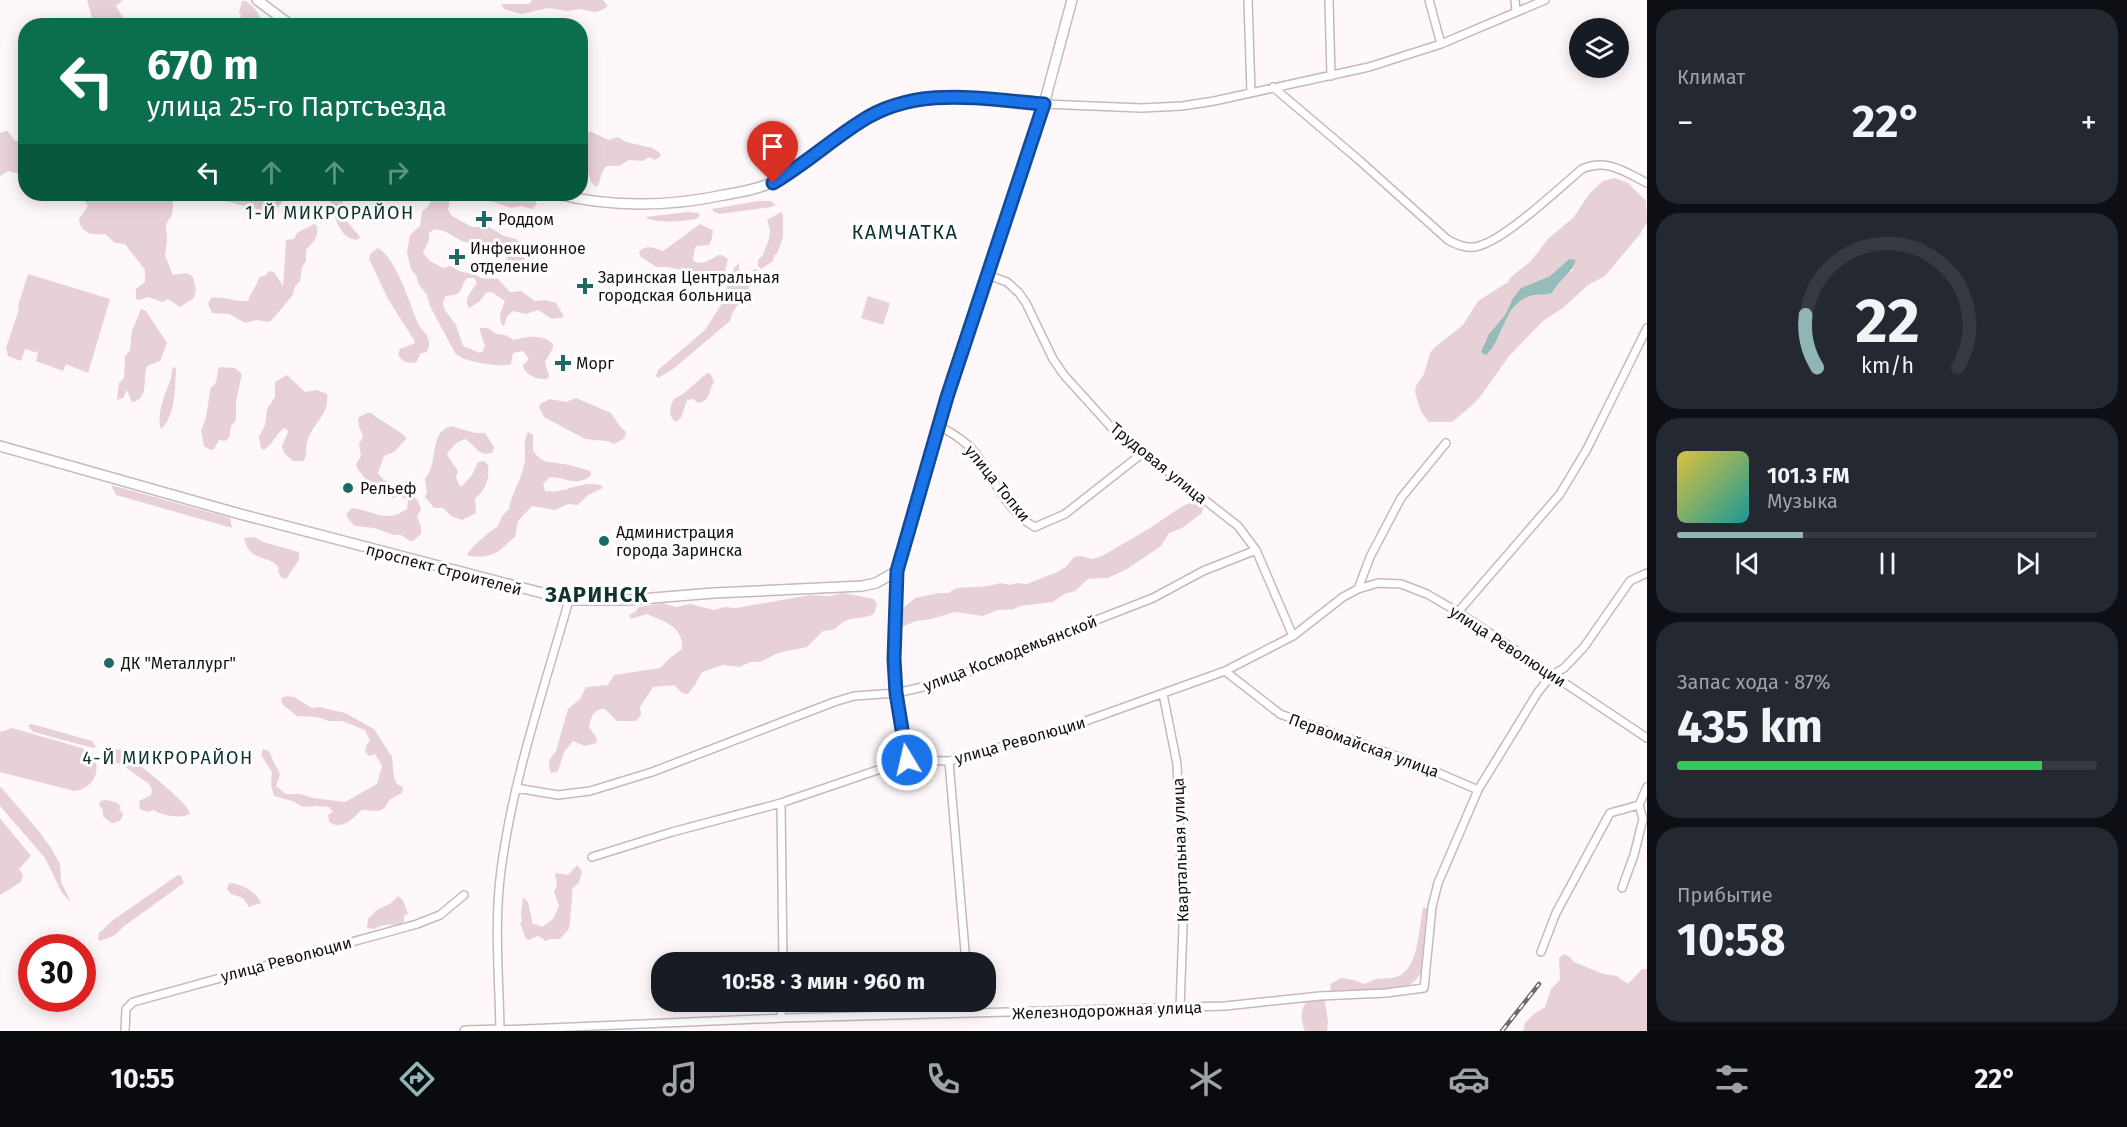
<!DOCTYPE html>
<html lang="ru">
<meta charset="utf-8">
<style>
body{margin:0;font-family:"Fira Sans",sans-serif;background:#242831;color:#f1f3f6;height:100vh;display:flex;flex-direction:column;font-size:22px;white-space:nowrap}
*{box-sizing:border-box;margin:0}
p{font-size:20px;color:#9ea1a6}
.icon{flex:none;width:33px;height:33px;fill:none;stroke:currentColor;stroke-width:2;stroke-linecap:round;stroke-linejoin:round}
.map{position:relative;flex:1;overflow:hidden}
.sheet{display:flex;flex-direction:column;gap:9px;padding:9px;background:#0d0f14;width:480px}
.sheet>*{flex:none}
.hud{position:absolute;left:18px;top:18px;width:570px;height:183px;border-radius:24px;box-shadow:0 3px 15px #0003;background:#0b6e4f;color:#fff;overflow:hidden}
.buttons{position:absolute;left:1569px;top:18px;display:grid;gap:12px}
.buttons a{display:grid;place-items:center;width:60px;height:60px;border-radius:50%;background:#171b24;box-shadow:0 3px 15px #0003;font-size:30px}
.speed{position:absolute;left:18px;top:934px;display:flex;gap:12px;font-size:30px;font-weight:700;text-align:center}
.speed>*{display:grid;place-content:center;width:78px;height:78px;border-radius:50%;background:#171b24;box-shadow:0 3px 15px #0003;line-height:1}
.speed .limit{border:9px solid #d22;background:#fff;color:#111}
.pin{position:absolute;display:grid;place-items:center;width:51px;height:51px;color:#fff;margin:-62px -26px;border-radius:50% 50% 50% 0;rotate:-45deg;box-shadow:0 0 6px #0007}
.pin .icon{rotate:45deg}
.me{position:absolute;width:66px;margin:-33px;rotate:351deg;stroke-linejoin:round;filter:drop-shadow(0 0 4px #0008)}
.turn{display:flex;align-items:center;gap:21px;height:126px;padding:0 30px;font-size:27px}
.turn .icon{width:78px;height:78px;stroke-width:2.5}
.turn b{display:block;font-size:42px;line-height:51px}
.lanes{display:flex;align-items:center;height:57px;padding:0 30px;background:#0003;justify-content:center;gap:30px;direction:ltr}
.lanes .off{opacity:.35}
.big{font-size:45px;font-weight:700;line-height:1.1}
.sheet .widget{flex:1;display:flex;flex-direction:column;justify-content:center;gap:9px;min-width:0;padding:0 21px;border-radius:24px;background:#242831}
.sheet .dial{align-items:center;gap:0}
.dial svg{height:156px;overflow:visible;fill:none;stroke:#363941;stroke-width:7;stroke-linecap:round;text-anchor:middle}
.dial text{fill:#f1f3f6;stroke:none}
.song{display:flex;align-items:center;gap:18px}
.cover{width:72px;height:72px;border-radius:9px;background:linear-gradient(135deg,hsl(50 70% 55%),hsl(180 70% 35%))}
.played{height:6px;border-radius:3px;background:linear-gradient(90deg,#91b5b5 30%,#363941 30%)}
.keys{display:flex;justify-content:space-around;direction:ltr}
.heat{display:flex;justify-content:space-between;align-items:center;font-size:33px;direction:ltr}
.charge{height:9px;border-radius:4px;background:linear-gradient(90deg,#34c759 87%,#363941 0)}
.trip{position:absolute;left:651px;top:952px;width:345px;height:60px;border-radius:24px;background:#171b24;box-shadow:0 3px 15px #0003;font-weight:700;line-height:60px;text-align:center}
.tabs{display:flex;height:96px;justify-content:space-around;align-items:center;background:#090b0e;color:#9ea1a6}
.tabs .icon{width:42px;height:42px}
.tabs .current{color:#91b5b5}
.tabs b{font-size:27px;color:#f1f3f6}
main{display:flex;flex:1;min-height:0}
.map>svg:first-child{display:block}
.green{fill:#e8d0d7;fill-rule:evenodd}
.water{fill:#95bcba}
.lines{fill:none;stroke-linecap:round;stroke-linejoin:round}
.street-casing{stroke:#c7b8bc;stroke-width:10}
.secondary-casing{stroke:#c7b8bc;stroke-width:12}
.street{stroke:#fff;stroke-width:7}
.secondary{stroke:#fff;stroke-width:9}
.rail-casing{stroke:#70696b;stroke-width:4.5}
.rail{stroke:#fff;stroke-width:2;stroke-dasharray:7;stroke-linecap:butt}
.route-casing{stroke:#114b97;stroke-width:15}
.route{stroke:#1a73e8;stroke-width:10}
.poi-dot{fill:#1c6966;stroke:#fff;stroke-width:2}
.labels{text-anchor:middle;stroke-width:6;stroke-linejoin:round;paint-order:stroke}
.poi-label{font-size:16px;fill:#150f11;stroke:#fff;text-anchor:start}
.street-label{font-size:16px;fill:#150f11;stroke:#fff}
.neighbourhood-label{font-size:18px;letter-spacing:1.5px;fill:#0f3230;stroke:#fff}
.quarter-label{font-size:20px;letter-spacing:1.5px;fill:#0f3230;stroke:#fff}
.district-label{font-size:22px;font-weight:bold;letter-spacing:1.5px;fill:#0f3230;stroke:#fff}
</style>
<main>
<div class="map">
<svg width="1647" height="1031" viewBox="0 0 1647 1031">
<rect width="100%" height="100%" fill="#fff8fa"/>
<!-- green -->
<path class="green" d="M87,0H123L116,6L125,21L130,25H94Z
M532,0H603L608,6L602,10L595,12L580,9L568,11L548,8L521,14L504,9L501,4H529Z
M242,1H246C253,6 261,14 261,23L259,25H239L241,15L239,12Z
M5,131H8L15,141L25,140V175L8,171L0,176V133Z
M591,132L609,140L618,137L626,142L652,148L659,152L661,156L655,160L649,157L643,161L629,160L619,166H607C600,171 602,181 596,187L591,182L586,165L581,158V133L585,134Z
M1615,178L1628,183L1646,201L1647,222L1640,234L1605,276L1588,285L1563,308L1544,320L1509,356L1480,397L1470,407L1452,422H1429L1421,412L1415,392L1416,386L1424,374L1430,353L1435,347L1463,325L1478,301L1508,282L1511,277L1531,261L1548,239L1574,217L1589,194L1603,181ZM1569,259L1573,270L1558,282L1552,293L1528,296L1517,302L1505,320L1489,334L1505,315L1513,298L1521,288L1550,276Z
M81,194H172L173,207L172,215L166,224L167,240L165,256L173,275L187,273L193,277L196,290L194,298L180,307L168,299L162,302L149,297L139,300L136,299V289L145,282V270L125,244L115,243L105,234C93,236 80,233 79,219L88,206Z
M198,194H289L278,207L264,211Z
M314,194H337L343,202L346,220L360,237L357,240C337,238 335,213 329,198L319,196Z
M434,194H451L448,210L452,216L472,227H489L504,236L517,239C521,249 528,264 523,273C508,274 509,260 503,251L462,241L444,231L434,229L429,233V240L423,253L430,261L443,268L450,266L461,272L475,274L481,278L498,279L510,292L521,291L535,301L546,300L556,303L564,317L552,319L538,310L526,314L513,311L507,316L504,326L501,324L500,314L505,301L492,292L486,293L480,301L469,308C463,298 472,291 477,283L474,278H467C459,288 465,295 446,296L443,302L444,309L456,325L463,346L480,353L483,351L485,346L480,331V328H488L496,334L505,335L514,340C527,336 543,334 553,344V348L545,362L549,376L547,379C538,380 524,375 523,365L529,359L523,351L513,353L511,364C502,368 462,362 455,353L430,306L427,295L418,283L417,277L411,269L407,252L410,235L420,226L422,212L429,205Z
M471,194C486,193 531,188 537,204L532,209L521,206L511,208Z
M758,201H771L776,205L771,207L720,214L714,212L712,209Z
M688,212L698,213L700,215L698,218C686,222 656,224 645,217Z
M781,212L783,215V237L777,254L774,255L773,261L761,269L758,266V260L763,255L769,239L770,230L767,220Z
M314,224L317,226C319,238 313,242 306,250V261L302,267L300,281L295,286L293,295L271,321L268,322L257,320L245,323L229,314L212,313L208,304L211,298C221,296 236,302 248,301C251,292 257,286 259,277L265,276L269,271L274,272L283,286L286,240L294,239L297,233Z
M700,224L713,230L712,238L709,245L697,246L695,248L693,260C700,267 712,259 718,255H722L728,259L725,272L720,278L712,281L692,272L667,267H656L640,256L639,252C645,244 655,248 663,251Z
M378,248C397,259 409,303 418,323C420,329 426,332 428,338C430,344 429,347 427,352L421,353L416,363L404,362L398,355L400,349L415,343L414,340L388,299L369,259L370,254Z
M739,263V270L735,280L737,283L746,280L754,269L759,271L732,314L730,321L673,369L658,378L656,376L658,370L705,330L724,300L727,286L731,280L734,268Z
M28,274L110,299L88,373L66,364L63,371L36,361L38,353L25,349L21,361L8,356L6,348L19,309L18,306Z
M868,296L890,303L883,325L861,318Z
M141,309L146,311L167,343L160,361L147,366C142,380 150,399 132,402L127,390L123,398L117,400L119,383L124,378L125,356L130,350L132,331Z
M173,367L176,368C175,386 176,416 161,429C156,414 165,395 170,381C172,377 171,372 173,367Z
M219,367L235,368L242,374L236,401V420L231,426L229,438L225,441L219,440L214,449L211,450L204,446L201,430C207,421 208,402 210,391C212,382 212,390 216,382C217,378 217,372 219,367Z
M707,373H710L714,382C708,391 711,401 698,403L693,399L687,400L681,418L676,422C668,416 669,406 674,399L683,394Z
M287,375L305,392L317,390L327,394C330,416 310,425 307,443C305,450 308,455 303,461H293L284,453L282,446L288,432L287,429L284,428C276,434 273,444 264,450L261,448L259,437L265,425L267,409L275,397V382Z
M576,398L611,413L619,425L626,432L625,438L614,444L607,441L585,439L544,417L539,407L540,404L550,399L566,402Z
M367,413H371C382,422 394,427 405,436L406,439L394,452L384,456L378,473C388,490 418,488 421,510L417,516L421,527V534L413,541H410L401,535H394L374,528L355,526L349,520L346,514L352,508C376,511 385,524 407,509L408,499L399,496L393,498L386,494L376,493L357,468L356,464L361,456L359,444L363,437L359,426L358,418Z
M451,426L475,433H485L494,447L492,453L485,454C476,452 473,443 465,439C458,441 450,448 447,455L458,471L456,477L459,485L462,486L472,475L478,462L484,461L488,465C490,480 485,489 475,499L476,513L462,520L451,516L443,508H434L425,497L427,492L425,479C439,464 428,432 451,426Z
M528,432L533,435V450L536,455L544,461L570,465L590,471L591,475C577,488 566,477 550,477L543,484L545,491C565,494 580,480 601,485L603,488L588,495L578,505L568,504L555,510L532,506L518,521L515,537C509,541 506,546 500,550C492,557 477,558 467,555C472,546 489,532 498,526L502,516L509,509C511,494 521,481 524,465C527,453 522,443 528,432Z
M111,485L230,518L232,528L116,495Z
M1199,499L1204,503L1202,513L1182,528L1169,533L1161,546L1127,569L1108,578L1088,579L1075,591L1064,594L1053,602L1020,606L1014,609L998,610L983,616L955,612L931,619L916,621L904,626L899,624L900,611L915,598L939,593H948L957,588L989,586L1000,583L1010,585L1017,583L1027,584L1057,572L1066,567L1074,557L1080,556L1093,559L1102,556L1150,528L1181,507Z
M254,537L263,542L299,552V560L286,579L281,577L278,571L279,568C268,553 250,564 244,538Z
M843,593L874,599L877,605L874,614C864,619 853,617 845,621C834,627 839,630 823,631L807,647L778,653L760,662H750L740,667L723,665L702,672L695,685L688,694L682,693L674,685L653,687L640,707L641,715L636,721H617L605,709C593,708 591,718 589,727L596,737L597,743L585,746L573,741L564,752L558,771L551,773L549,767L550,759L556,751L568,709L580,699L586,687L608,685L614,675L660,668L670,658L682,649C684,627 665,622 647,614L631,619L629,615L635,612L639,607L662,603L676,607L690,604L714,610L724,607L736,608L810,595L830,596Z
M287,696L294,697L312,708L319,707L345,713L374,729L392,757L394,777L397,784L403,787L402,793L389,800C384,815 374,810 362,810C352,819 342,831 329,822L328,815L333,812L329,807L316,806L303,807L292,801L274,796L271,785L272,772L261,755L263,749L269,751C271,754 272,758 273,761C280,774 282,771 276,786L286,794H300L313,798L345,802L377,784L382,766L375,754L370,756L365,752L366,746L370,741L365,730L342,721H329L317,717L297,716L282,704L281,698Z
M32,724L92,741L96,747L93,748L34,732L29,728V725Z
M12,728L89,750C104,766 96,788 74,791L0,772V732Z
M117,749L122,750C134,762 189,802 190,814C177,819 165,816 153,810L147,812L140,809L139,801L151,795L152,790L149,784L121,764L109,761L105,756V752Z
M0,786L38,830L51,848L60,864L61,882L71,902L62,893L45,858L0,806Z
M106,800L115,802L121,806L119,809L123,814C122,821 117,823 111,823L103,816V810L99,805L100,801Z
M0,818C10,831 21,843 31,856L19,869L23,875L21,882L0,895Z
M577,865L582,872L579,882L572,889C573,893 570,924 569,928C568,931 562,936 560,939H550L546,941L538,936L529,940L526,939L520,923L522,921L521,914L523,897L528,902L533,925L536,924L542,927L553,919L559,906L554,892L557,886L555,873L568,875Z
M178,875L181,876L184,883L181,885L123,927L115,935L100,941L98,939L99,933L113,920Z
M229,883C242,884 256,891 261,903L249,907L243,898L231,894L227,889Z
M398,896L403,900L408,914L404,916V922C392,928 387,921 374,929L367,928L368,919L377,910L391,903Z
M1423,907L1427,909L1422,958L1424,964L1421,973L1414,982L1409,985L1373,991L1331,992L1330,984L1341,978L1354,980L1364,984C1368,983 1372,980 1377,979C1383,978 1390,979 1396,977C1419,971 1419,926 1423,907Z
M1564,954L1570,957L1574,962L1603,974L1617,976L1628,984L1642,969H1647V1031H1523L1525,1023L1534,1014L1545,1007L1551,989L1560,980L1559,958Z
M1309,999H1323L1325,1001L1328,1022L1327,1031H1305C1300,1019 1300,1008 1309,999Z"/>
<!-- water -->
<path class="water" d="M1569,259L1576,260C1571,275 1560,278 1552,293C1543,296 1534,293 1525,298C1503,309 1503,339 1486,355L1481,352L1489,334L1505,315L1513,298L1521,288L1550,276Z"/>
<g class="lines">
<defs>
<path id="street" d="M1248,0L1251,92
M1329,0L1331,76
M1429,0L1441,44
M1515,0L1516,11
M1273,87L1359,160L1448,240C1456,244 1464,248 1474,247C1501,244 1559,188 1582,169C1607,158 1625,172 1647,183
M1044,104L1141,108L1182,106L1214,101L1369,67L1441,44L1545,0
M988,275L1007,282L1019,293L1026,303L1053,359L1064,375L1111,427L1238,526L1256,550L1293,636
M939,426C954,434 969,443 979,458C995,481 1009,514 1035,527L1065,514L1144,452
M897,571L894,659L896,693L907,760
M1358,589L1370,557L1401,498L1446,443
M569,600C544,689 513,778 501,870C494,923 499,976 500,1030L784,1018L1225,1006L1320,996L1386,993L1424,988L1432,907L1438,883L1478,790L1538,692L1552,675L1564,668L1584,647L1630,581L1647,573
M1458,612L1560,494L1587,449L1647,328
M1225,671L1280,714L1418,764L1478,790
M1163,694L1177,764L1183,926L1180,1008
M949,761L966,963
M516,788L558,795L590,791L652,772L834,702L854,696L896,693L936,684L1026,651L1068,631L1153,598L1203,571L1256,550
M781,803L783,963
M592,857L672,832L781,803L907,760L949,761L1055,732L1225,671L1293,636L1343,597L1358,589L1378,583L1401,584L1427,594L1458,612L1647,738
M1622,888L1634,855L1643,819L1639,805
M1541,952L1556,913L1610,813L1639,805L1647,787
M781,1018L782,1002
M125,1031L126,1009L133,1002L417,924L440,915L464,895"/>
<path id="secondary" d="M257,0L292,26
M557,194C613,208 667,207 724,195C746,191 769,187 788,174C828,148 861,114 908,101C947,90 1003,101 1044,104
M0,446L240,514L569,600H628L714,593L862,586L876,583L897,571L947,397L1044,104L1072,0
M465,1031L500,1030"/>
</defs>
<!-- street casing -->
<use href="#street" class="street-casing"/>
<!-- secondary casing -->
<use href="#secondary" class="secondary-casing"/>
<!-- street -->
<use href="#street" class="street"/>
<!-- secondary -->
<use href="#secondary" class="secondary"/>
<defs>
<path id="rail" d="M1502,1031L1539,984"/>
</defs>
<!-- rail casing -->
<use href="#rail" class="rail-casing"/>
<!-- rail -->
<use href="#rail" class="rail"/>
</g>
<g class="lines">
<defs>
<path id="route" d="M773,183C804,165 830,141 860,122C916,85 981,99 1044,104L947,397L897,571L894,659L896,693L907,760"/>
</defs>
<!-- route casing -->
<use href="#route" class="route-casing"/>
<!-- route -->
<use href="#route" class="route"/>
</g>
<!-- markers -->
<g class="poi-dot">
<path d="M481 210h6v6h6v6h-6v6h-6v-6h-6v-6h6z"/>
<path d="M454 248h6v6h6v6h-6v6h-6v-6h-6v-6h6z"/>
<path d="M582 277h6v6h6v6h-6v6h-6v-6h-6v-6h6z"/>
<path d="M560 354h6v6h6v6h-6v6h-6v-6h-6v-6h6z"/>
<circle cx="348" cy="488" r="6"/>
<circle cx="604" cy="541" r="6"/>
<circle cx="109" cy="663" r="6"/>
</g>
<g class="labels">
<!-- poi labels -->
<g class="poi-label">
<text x="498" y="225">Роддом</text>
<text x="470" y="254">Инфекционное<tspan x="470" dy="18">отделение</tspan></text>
<text x="598" y="283">Заринская Центральная<tspan x="598" dy="18">городская больница</tspan></text>
<text x="576" y="369">Морг</text>
<text x="360" y="494">Рельеф</text>
<text x="616" y="538">Администрация<tspan x="616" dy="18">города Заринска</tspan></text>
<text x="121" y="669">ДК "Металлург"</text>
</g>
<!-- street labels -->
<g class="street-label">
<text transform="translate(1159 463) rotate(39)" y="6">Трудовая улица</text>
<text transform="translate(998 483) rotate(51)" y="6">улица Топки</text>
<text transform="translate(444 569) rotate(15)" y="6">проспект Строителей</text>
<text transform="translate(1508 646) rotate(33)" y="6">улица Революции</text>
<text transform="translate(1010 653) rotate(-21)" y="6">улица Космодемьянской</text>
<text transform="translate(1020 740) rotate(-16)" y="6">улица Революции</text>
<text transform="translate(1364 745) rotate(20)" y="6">Первомайская улица</text>
<text transform="translate(1180 850) rotate(-92)" y="6">Квартальная улица</text>
<text transform="translate(286 959) rotate(-15)" y="6">улица Революции</text>
<text transform="translate(1107 1010) rotate(-2)" y="6">Железнодорожная улица</text>
</g>
<!-- neighbourhood labels -->
<g class="neighbourhood-label">
<text x="330" y="219">1-Й МИКРОРАЙОН</text>
<text x="168" y="764">4-Й МИКРОРАЙОН</text>
</g>
<!-- quarter labels -->
<g class="quarter-label">
<text x="905" y="239">КАМЧАТКА</text>
</g>
<!-- district labels -->
<g class="district-label">
<text x="597" y="602">ЗАРИНСК</text>
</g>
</g>
</svg>
<div class="buttons">
<a><svg class="icon" aria-label="layers" viewBox="0 0 24 24"><path d="M12 4l9 5-9 5-9-5zM3 14l9 5 9-5"/></svg></a>
</div>
<div class="speed"><div class="limit">30</div></div>
<div class="pin" style="left:773px;top:183px;background:#d93025"><svg class="icon" aria-label="arrive" viewBox="0 0 24 24"><path d="M6 21V4h12l-3 4 3 4H6"/></svg></div>
<svg class="me" style="left:907px;top:760px" viewBox="-20 -20 40 40"><circle r="17" fill="#1a73e8" stroke="#fff" stroke-width="3"/><path d="M0-11L8 9 0 5-8 9z" fill="#fff"/></svg>
<div class="trip">10:58 · 3 мин · 960 m</div>
<div class="hud">
<div class="turn"><svg class="icon" aria-label="left" viewBox="0 0 24 24"><path d="M17 20v-9H6M10 6l-5 5 5 5"/></svg><div><b>670 m</b>улица 25-го Партсъезда</div></div>
<div class="lanes"><svg class="icon" aria-label="left" viewBox="0 0 24 24"><path d="M17 20v-9H6M10 6l-5 5 5 5"/></svg><svg class="icon off" aria-label="ahead" viewBox="0 0 24 24"><path d="M12 20V5M6 11l6-6 6 6"/></svg><svg class="icon off" aria-label="ahead" viewBox="0 0 24 24"><path d="M12 20V5M6 11l6-6 6 6"/></svg><svg class="icon off" aria-label="right" viewBox="0 0 24 24"><path d="M7 20v-9h11M14 6l5 5-5 5"/></svg></div>
</div>
</div>
<section class="sheet">
<div class="widget"><p>Климат</p>
<div class="heat"><a>−</a><b class="big">22°</b><a>+</a></div>
</div>
<div class="widget dial"><svg viewBox="0 0 100 80">
<path d="M14 69A42 42 0 1 1 86 69"/>
<path d="M14 69A42 42 0 0 1 8 42" stroke="#91b5b5"/>
<text x="50" y="56" font-size="32" font-weight="700">22</text>
<text x="50" y="72" font-size="11">km/h</text>
</svg></div>
<div class="widget">
<div class="song"><i class="cover"></i><div><b>101.3 FM</b><p>Музыка</p></div></div>
<div class="played"></div>
<div class="keys"><svg class="icon" aria-label="previous" viewBox="0 0 24 24"><path d="M18 5L8 12l10 7zM5 5v14"/></svg><svg class="icon" aria-label="pause" viewBox="0 0 24 24"><path d="M8 5v14M16 5v14"/></svg><svg class="icon" aria-label="next" viewBox="0 0 24 24"><path d="M6 5l10 7-10 7zM19 5v14"/></svg></div>
</div>
<div class="widget"><p>Запас хода · 87%</p><b class="big">435 km</b><div class="charge"></div></div>
<div class="widget"><p>Прибытие</p><b class="big">10:58</b></div>
</section>
</main>
<nav class="tabs">
<b>10:55</b>
<svg class="icon current" aria-label="directions" viewBox="0 0 24 24"><path d="M12 3l9 9-9 9-9-9zM9 14v-3h6M13 9l2 2-2 2"/></svg>
<svg class="icon" aria-label="music" viewBox="0 0 24 24"><path d="M9 18V5l10-2v13"/><circle cx="6" cy="18" r="3"/><circle cx="16" cy="16" r="3"/></svg>
<svg class="icon" aria-label="phone" viewBox="0 0 24 24"><path d="M5 4h4l2 5-3 2q2 4 5 5l2-3 5 2v4C11 20 4 13 5 4z"/></svg>
<svg class="icon" aria-label="climate" viewBox="0 0 24 24"><path d="M12 3v18M4 7l16 10M4 17L20 7"/></svg>
<svg class="icon" aria-label="car" viewBox="0 0 24 24"><path d="M5 17H2v-5l4-1 3-4h7l3 4 3 1v5h-3M9 17h6M6 11h13"/><circle cx="7" cy="17" r="2"/><circle cx="17" cy="17" r="2"/></svg>
<svg class="icon" aria-label="filters" viewBox="0 0 24 24"><path d="M4 7h16M4 17h16"/><circle cx="9" cy="7" r="2"/><circle cx="15" cy="17" r="2"/></svg>
<b>22°</b>
</nav>
